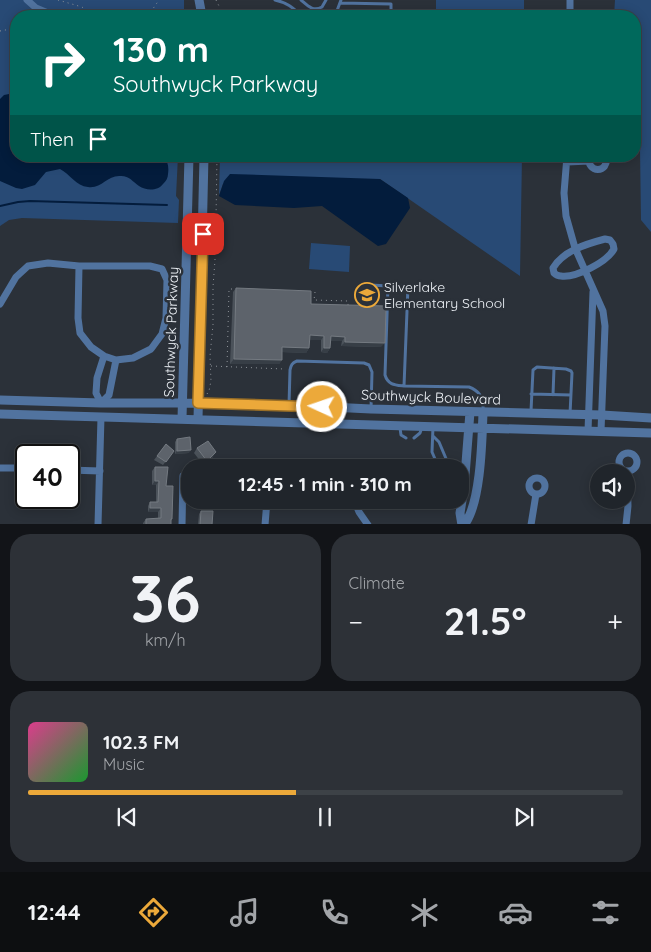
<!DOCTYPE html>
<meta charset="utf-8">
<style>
body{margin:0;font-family:Quicksand,sans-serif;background:#2d3137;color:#f1f3f6;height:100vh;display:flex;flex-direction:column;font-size:19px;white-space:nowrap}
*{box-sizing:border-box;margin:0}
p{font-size:16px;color:#a2a5a9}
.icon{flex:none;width:28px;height:28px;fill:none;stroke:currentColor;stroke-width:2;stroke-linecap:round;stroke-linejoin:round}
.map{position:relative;height:524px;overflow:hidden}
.drawer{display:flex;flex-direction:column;gap:10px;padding:10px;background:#121418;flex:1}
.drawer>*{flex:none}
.hud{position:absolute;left:10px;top:10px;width:631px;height:152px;border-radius:20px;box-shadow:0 2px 12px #0003,0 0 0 1px #3d4247;background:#00695c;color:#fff;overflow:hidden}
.fabs{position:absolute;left:590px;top:464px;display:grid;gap:10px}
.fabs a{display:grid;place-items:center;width:45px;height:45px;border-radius:50%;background:#20252b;box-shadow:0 2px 12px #0003,0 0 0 1px #3d4247;font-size:25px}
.speed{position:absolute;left:15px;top:444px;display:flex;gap:10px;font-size:25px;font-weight:700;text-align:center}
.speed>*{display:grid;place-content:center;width:65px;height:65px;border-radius:50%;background:#20252b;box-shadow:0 2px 12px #0003,0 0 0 1px #3d4247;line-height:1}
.speed .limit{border:2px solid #111;border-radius:8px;background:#fff;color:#111}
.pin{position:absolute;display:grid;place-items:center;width:42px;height:42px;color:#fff;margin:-21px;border-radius:10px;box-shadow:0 2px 8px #0006}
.me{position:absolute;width:55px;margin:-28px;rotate:273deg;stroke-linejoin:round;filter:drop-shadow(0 0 4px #0008)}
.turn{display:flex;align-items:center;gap:18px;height:105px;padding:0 20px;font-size:22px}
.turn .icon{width:65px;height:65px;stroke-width:2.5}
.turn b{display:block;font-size:35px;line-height:42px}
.then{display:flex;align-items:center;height:48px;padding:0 20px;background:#0003;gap:10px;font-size:19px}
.big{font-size:38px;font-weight:700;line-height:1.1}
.drawer .card{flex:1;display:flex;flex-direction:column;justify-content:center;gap:8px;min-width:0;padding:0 18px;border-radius:20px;background:#2d3137}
.drawer .dial{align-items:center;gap:0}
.dial b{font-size:65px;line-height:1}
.song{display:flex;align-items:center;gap:15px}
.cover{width:60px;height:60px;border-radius:8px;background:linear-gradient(135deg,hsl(330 70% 55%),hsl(130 70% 35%))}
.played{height:5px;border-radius:2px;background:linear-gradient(90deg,#eca93a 45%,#3d4247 45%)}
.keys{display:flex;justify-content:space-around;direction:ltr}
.heat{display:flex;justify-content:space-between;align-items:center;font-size:28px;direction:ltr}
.drawer .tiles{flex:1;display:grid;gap:10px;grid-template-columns:1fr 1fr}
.card:last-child{grid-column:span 2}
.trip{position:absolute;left:181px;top:459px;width:288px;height:50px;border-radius:20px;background:#20252b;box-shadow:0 2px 12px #0003,0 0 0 1px #3d4247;font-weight:700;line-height:50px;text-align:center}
.dock{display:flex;height:80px;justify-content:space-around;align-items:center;background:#0d0f11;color:#a2a5a9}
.dock .icon{width:35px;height:35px}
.dock .on{color:#eca93a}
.dock b{font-size:22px;color:#f1f3f6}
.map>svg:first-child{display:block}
.green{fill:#284a75}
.water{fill:#031c3c}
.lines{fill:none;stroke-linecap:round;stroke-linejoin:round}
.stream{stroke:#031c3c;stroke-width:2}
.path{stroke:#8e9399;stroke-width:1;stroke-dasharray:1 4;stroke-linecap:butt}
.service{stroke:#51739f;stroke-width:3}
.minor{stroke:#51739f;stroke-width:7}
.tertiary{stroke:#51739f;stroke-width:9}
.wall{fill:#4b525a}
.shaded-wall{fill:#373e46}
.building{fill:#5d636b;stroke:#747a81}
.route-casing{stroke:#996e26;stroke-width:12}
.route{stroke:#eca93a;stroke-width:9}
.labels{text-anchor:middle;stroke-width:5;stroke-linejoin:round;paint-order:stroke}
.poi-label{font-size:14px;fill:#eff3f8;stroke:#2b3139;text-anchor:start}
.street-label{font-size:14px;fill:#eff3f8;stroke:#2b3139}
</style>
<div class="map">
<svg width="651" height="525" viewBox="0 0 651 525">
<rect width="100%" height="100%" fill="#2b3139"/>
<!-- green -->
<path class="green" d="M0,0H184V16H16V156H178L176,196L179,200L178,223L22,218L9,220L0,226Z
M436,0H524V16H436Z
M615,0H651V232L641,220L640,149L635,137V16H614Z
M224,9L280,10L288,16H224Z
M220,156H522L520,276L380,179L223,184L219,195Z
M311,243L350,246L349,272L309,269Z"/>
<!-- water -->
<path class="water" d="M9,94L16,95V156H163C168,161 169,167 168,174C168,178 166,181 163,184C158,191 146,191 139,186C132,181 129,175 119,176C107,176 101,189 88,187C76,186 70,174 60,169L46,172L35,185L22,189L16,188L0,181V99L4,95Z
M230,174L380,179L408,198L410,208L386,244L378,246L322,206L294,208L235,205L219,196L224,181Z"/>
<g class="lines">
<!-- stream -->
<path class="stream" d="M0,206L18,202L30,201L167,205"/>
<!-- path -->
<path class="path" d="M58,0L82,7L94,16
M216,0L220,8L221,16
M148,16L159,0
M0,31L16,28
M310,292H315L314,300L348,301V305
M211,366L284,369
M227,367L229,289H236
M207,394L209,391L211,381L210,356L213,325V287L215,260L214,238L216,219L217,156"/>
<!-- service -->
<path class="service" d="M275,0C288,3 292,7 302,16
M301,0C308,6 313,12 322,7L326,0
M340,3L391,4V16
M335,16L341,0
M370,306L371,285L388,286
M404,386L408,286H388L385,375C388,385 395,385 404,386L469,387C480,391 484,399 483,410
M531,394L571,395
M553,395L554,368
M289,405L290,370C291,365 292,363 297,361L364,363L369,365L372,372L371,409
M531,411L533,370L537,367L566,369L571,371L572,373L570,414
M433,427L432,452L439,468
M400,428L401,435L406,438
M433,436L439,442L450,468
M414,438L420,433L422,427"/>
<!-- minor -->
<path class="minor" d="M27,0L36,8L55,16
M570,16V0
M567,156L564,193L566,216L575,248L603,311L605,326L601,431
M589,156C586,174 610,174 606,156
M567,162L589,161
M605,239L610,240L613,244L614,249C607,262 576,278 561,276C558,276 556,275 554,273L553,268C563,251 586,244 605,239Z
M0,304L16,277L28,266L48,263L79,266H150L162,269L167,280L166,318L162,334L151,349L133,358L116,360L104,356L91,347L80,333L78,318L79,266
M104,356L97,378L96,393L101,403L109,395L116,360
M588,431L593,292
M619 462a9 9 0 1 1 18 0a9 9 0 1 1-18 0Z
M0,468H26
M69,470L100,471
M529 486a8 8 0 1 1 16 0a8 8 0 1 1-16 0Z
M354,500L359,512L368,525
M98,525L101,417
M182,525L183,476
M265,525L267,500
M531,525L536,494
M626,525L628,506L627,471"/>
<!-- tertiary -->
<path class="tertiary" d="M199,0L202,16
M0,400L101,403H182L289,405L371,409L602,415L651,418
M0,414L651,433
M182,419L189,156
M198,419L204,156
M462,525L460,513L464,488L470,412
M464,525C481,504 482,440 483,412"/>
</g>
<!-- wall -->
<path class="wall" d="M236,288L311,304L381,347L341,346L342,341H330V348L327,353L321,352V340H309V348L306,353L282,352V360L279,364H230L233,292Z
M177,439L189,453L175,454V442Z
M166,444L174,451L163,465L154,460Z
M197,448L213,457L204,466L194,453Z
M155,467L166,486L172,519L171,521V525H143V523L146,519L158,518V512H148V506L150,502H156V485H152V471Z
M201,511L212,525H198L199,514Z"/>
<!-- shaded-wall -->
<path class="shaded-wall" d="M310,335L324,336L321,340H306Z
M331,336L345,337L342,341H327Z
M345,342L385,343L381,347L341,346Z
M282,347L309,348L306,353L279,352Z
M324,348H330L327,353L321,352Z
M234,359L282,360L279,364H230Z
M191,450L189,453L175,454L177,451Z
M216,452L213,457L204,466L207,461Z
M155,481H159L156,485H152Z
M203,500H215H211L209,503H201Z
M150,508H161L158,512H148Z"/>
<!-- building -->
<path class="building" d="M236,288L311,291V304L386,306L385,343L345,342V337L331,336L330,348H324V336L310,335L309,348L282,347V360L234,359Z
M190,437L191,450L177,451V439Z
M208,441L216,452L207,461L197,448Z
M166,444L174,451L166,462L157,456Z
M155,467H168L166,486H173L172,519H171V525H146V519L161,518V508H150V502H158L159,481H155Z
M201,511H213L212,525H200Z"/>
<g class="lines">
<defs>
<path id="route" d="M203,234L198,403L322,407"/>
</defs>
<!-- route casing -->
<use href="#route" class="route-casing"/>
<!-- route -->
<use href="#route" class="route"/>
</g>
<!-- icons -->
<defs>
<symbol id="school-ring" viewBox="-11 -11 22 22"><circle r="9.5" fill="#2b3139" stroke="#eca93a" stroke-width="1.5"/><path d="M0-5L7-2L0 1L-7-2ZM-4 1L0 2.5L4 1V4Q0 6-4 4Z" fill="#eca93a"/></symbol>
</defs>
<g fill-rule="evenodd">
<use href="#school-ring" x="353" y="281" width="28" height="28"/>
</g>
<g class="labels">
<!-- poi labels -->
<g class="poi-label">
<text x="384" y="292">Silverlake<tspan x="384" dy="16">Elementary School</tspan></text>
</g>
<!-- street labels -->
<g class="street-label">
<text transform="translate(171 332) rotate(-88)" y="5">Southwyck Parkway</text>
<text transform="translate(431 397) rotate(2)" y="5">Southwyck Boulevard</text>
</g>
</g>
</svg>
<div class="fabs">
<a><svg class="icon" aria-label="sound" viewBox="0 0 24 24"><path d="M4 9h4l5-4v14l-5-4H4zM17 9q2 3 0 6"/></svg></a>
</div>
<div class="speed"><div class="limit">40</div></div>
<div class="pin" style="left:203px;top:234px;background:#d93025"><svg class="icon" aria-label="arrive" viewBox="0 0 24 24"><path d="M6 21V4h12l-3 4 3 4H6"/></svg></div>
<svg class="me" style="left:322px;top:407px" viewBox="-20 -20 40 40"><circle r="17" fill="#eca93a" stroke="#fff" stroke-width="3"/><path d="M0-11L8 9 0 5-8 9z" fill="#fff"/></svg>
<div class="trip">12:45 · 1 min · 310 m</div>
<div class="hud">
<div class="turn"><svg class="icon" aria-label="right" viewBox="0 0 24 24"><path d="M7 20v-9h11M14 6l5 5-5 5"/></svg><div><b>130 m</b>Southwyck Parkway</div></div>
<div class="then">Then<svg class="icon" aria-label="arrive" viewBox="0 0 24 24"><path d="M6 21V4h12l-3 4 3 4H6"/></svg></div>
</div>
</div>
<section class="drawer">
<div class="tiles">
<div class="card dial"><b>36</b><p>km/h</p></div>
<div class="card"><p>Climate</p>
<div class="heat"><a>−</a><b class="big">21.5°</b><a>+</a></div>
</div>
<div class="card">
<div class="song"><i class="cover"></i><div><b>102.3 FM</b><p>Music</p></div></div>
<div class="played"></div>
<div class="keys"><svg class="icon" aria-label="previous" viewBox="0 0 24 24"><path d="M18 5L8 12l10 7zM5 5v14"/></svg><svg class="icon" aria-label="pause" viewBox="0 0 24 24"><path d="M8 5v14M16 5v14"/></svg><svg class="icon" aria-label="next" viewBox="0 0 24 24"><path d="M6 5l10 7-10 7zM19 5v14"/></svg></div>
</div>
</div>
</section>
<nav class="dock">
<b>12:44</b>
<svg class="icon on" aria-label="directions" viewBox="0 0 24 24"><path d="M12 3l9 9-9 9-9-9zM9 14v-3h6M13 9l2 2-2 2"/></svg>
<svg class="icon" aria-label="music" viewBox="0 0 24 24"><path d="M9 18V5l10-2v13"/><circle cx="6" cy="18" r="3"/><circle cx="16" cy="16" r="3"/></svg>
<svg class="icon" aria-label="phone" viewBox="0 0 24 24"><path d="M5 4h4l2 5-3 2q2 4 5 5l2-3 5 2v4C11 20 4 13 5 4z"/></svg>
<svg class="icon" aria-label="climate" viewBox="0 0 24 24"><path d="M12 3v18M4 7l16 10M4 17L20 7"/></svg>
<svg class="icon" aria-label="car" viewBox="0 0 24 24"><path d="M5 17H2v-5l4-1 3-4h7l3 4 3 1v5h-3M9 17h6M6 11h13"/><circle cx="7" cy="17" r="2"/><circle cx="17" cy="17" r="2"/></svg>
<svg class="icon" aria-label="filters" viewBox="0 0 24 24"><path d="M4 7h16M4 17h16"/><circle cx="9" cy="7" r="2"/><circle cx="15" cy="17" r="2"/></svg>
</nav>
